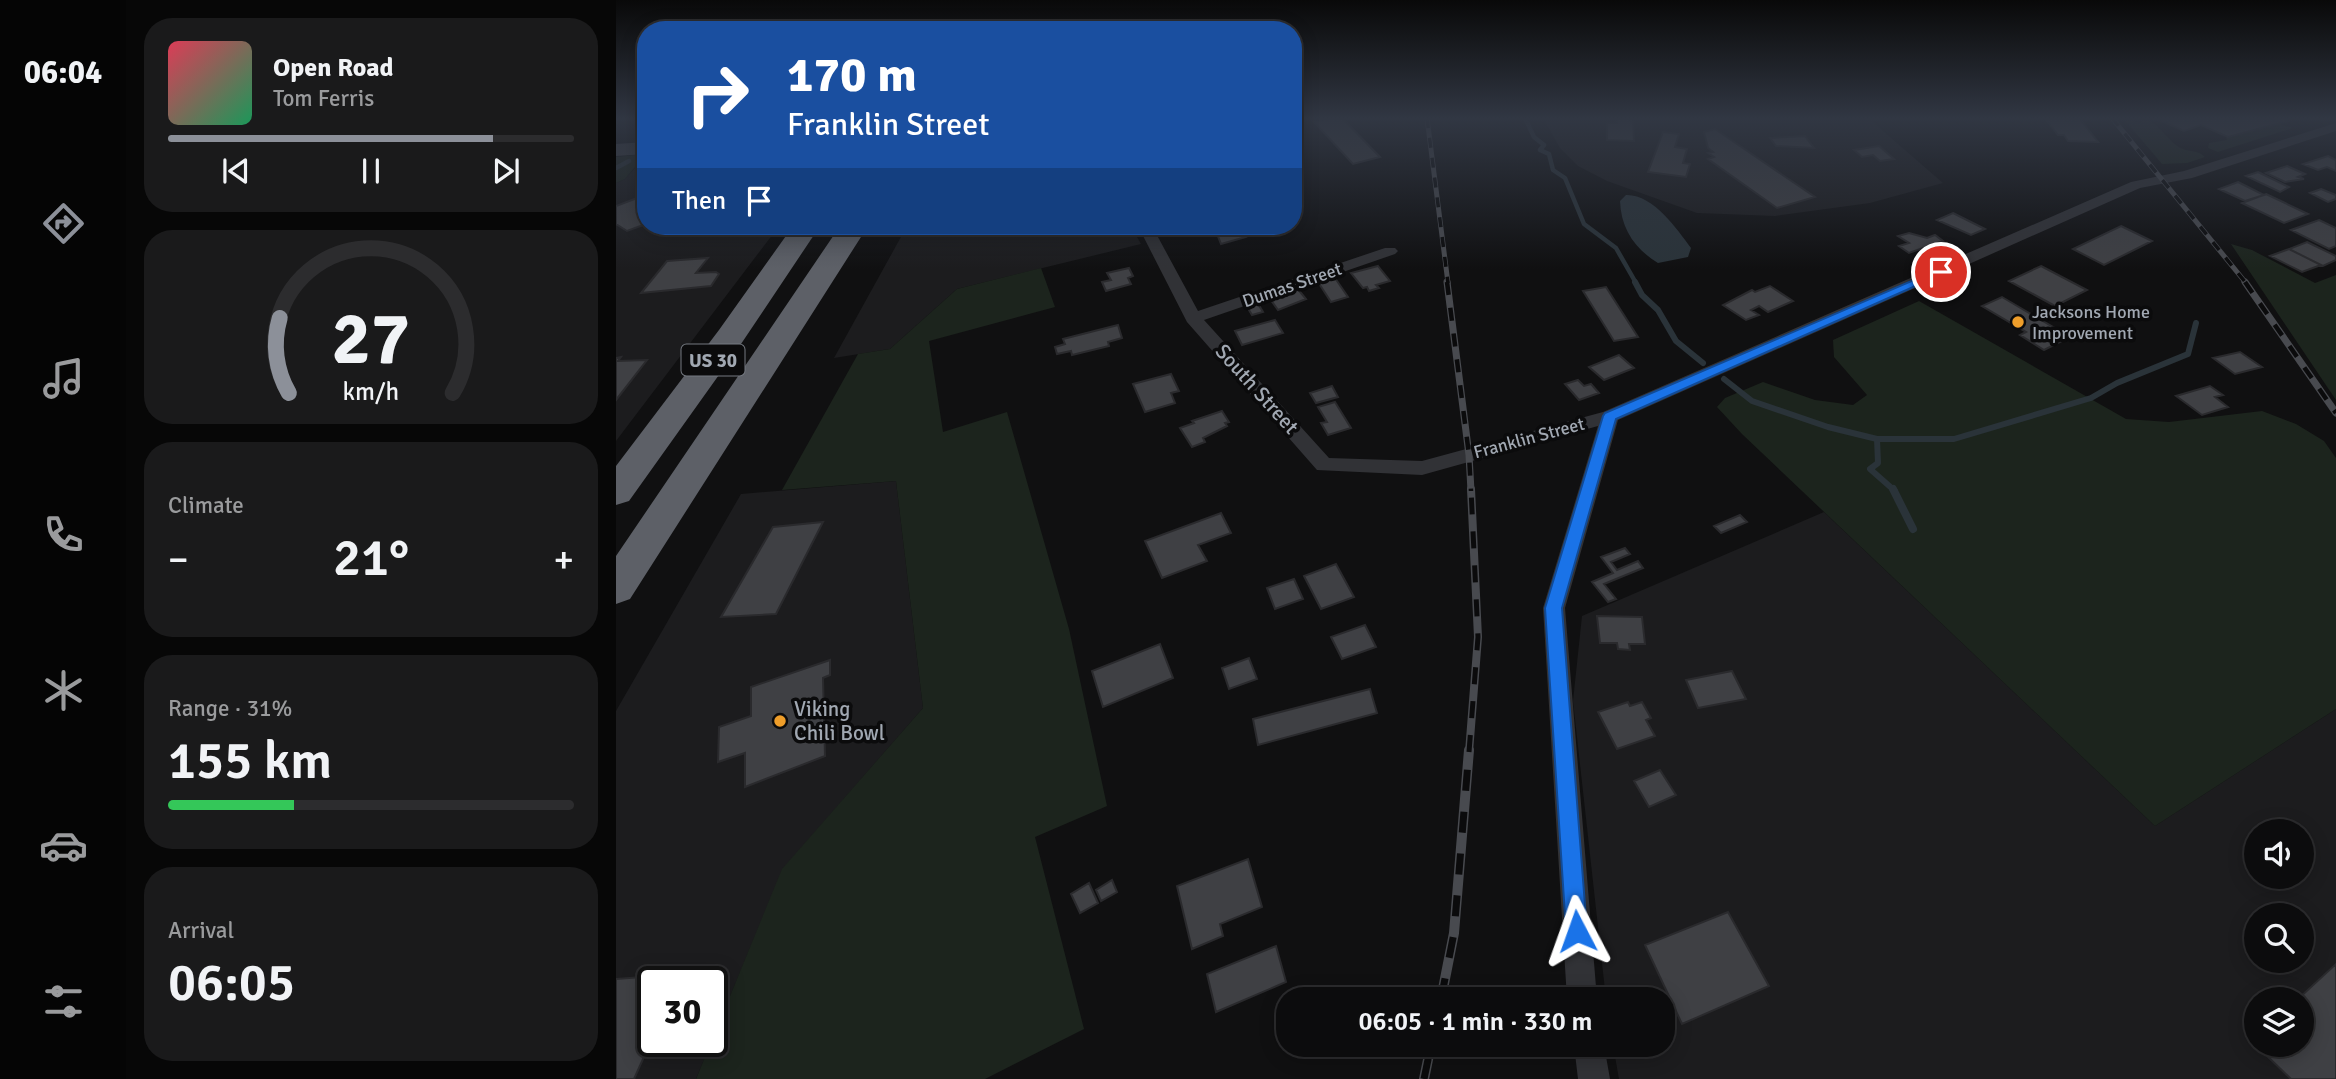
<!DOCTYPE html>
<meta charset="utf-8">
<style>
body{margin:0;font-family:Signika,sans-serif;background:#1a1a1b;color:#f1f3f6;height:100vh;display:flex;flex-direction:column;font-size:26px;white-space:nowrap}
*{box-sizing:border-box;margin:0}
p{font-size:23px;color:#9a9b9d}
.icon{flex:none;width:38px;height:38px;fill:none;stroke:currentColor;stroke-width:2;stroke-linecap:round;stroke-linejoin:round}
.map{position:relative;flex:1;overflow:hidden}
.side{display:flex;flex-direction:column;gap:18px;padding:18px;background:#070707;width:490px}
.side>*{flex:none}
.top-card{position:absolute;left:21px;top:21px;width:665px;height:214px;border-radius:28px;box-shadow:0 4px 18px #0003,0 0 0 2px #2c2c2e;background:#1a4fa0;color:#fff;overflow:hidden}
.buttons{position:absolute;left:1628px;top:819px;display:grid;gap:14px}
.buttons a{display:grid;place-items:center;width:70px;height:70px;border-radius:50%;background:#0c0c0d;box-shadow:0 4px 18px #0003,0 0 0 2px #2c2c2e;font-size:35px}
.speed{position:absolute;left:21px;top:966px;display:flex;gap:14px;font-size:35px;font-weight:700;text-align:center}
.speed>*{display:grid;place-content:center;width:91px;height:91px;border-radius:50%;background:#0c0c0d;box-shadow:0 4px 18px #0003,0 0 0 2px #2c2c2e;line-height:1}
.speed .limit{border:4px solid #111;border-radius:10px;background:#fff;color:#111}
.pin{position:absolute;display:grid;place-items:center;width:60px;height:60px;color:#fff;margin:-30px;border:4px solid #fff;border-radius:50%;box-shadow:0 2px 7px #0007}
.me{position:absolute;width:77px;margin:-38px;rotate:356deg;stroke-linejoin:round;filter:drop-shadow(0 0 5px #0008)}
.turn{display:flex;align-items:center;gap:24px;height:147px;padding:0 35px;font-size:32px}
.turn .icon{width:91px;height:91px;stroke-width:2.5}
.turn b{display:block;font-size:49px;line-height:60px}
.then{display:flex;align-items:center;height:66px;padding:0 35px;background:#0003;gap:14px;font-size:26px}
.big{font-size:52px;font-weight:600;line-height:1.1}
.side .widget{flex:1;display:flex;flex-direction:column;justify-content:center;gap:10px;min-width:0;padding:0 24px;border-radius:28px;background:#1a1a1b}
.side .dial{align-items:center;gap:0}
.dial svg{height:182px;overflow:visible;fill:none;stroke:#2c2c2e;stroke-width:7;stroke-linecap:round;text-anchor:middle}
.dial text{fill:#f1f3f6;stroke:none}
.song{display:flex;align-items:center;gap:21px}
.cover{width:84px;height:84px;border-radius:10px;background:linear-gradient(135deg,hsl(350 70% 55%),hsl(150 70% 35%))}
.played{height:7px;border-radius:4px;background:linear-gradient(90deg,#8c9099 80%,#2c2c2e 80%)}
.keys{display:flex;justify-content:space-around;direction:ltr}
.heat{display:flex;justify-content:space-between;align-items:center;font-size:38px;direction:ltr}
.charge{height:10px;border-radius:5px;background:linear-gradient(90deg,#34c759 31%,#2c2c2e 0)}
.trip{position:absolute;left:660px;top:987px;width:399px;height:70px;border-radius:28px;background:#0c0c0d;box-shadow:0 4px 18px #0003,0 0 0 2px #2c2c2e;font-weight:600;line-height:70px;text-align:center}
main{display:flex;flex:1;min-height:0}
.menu{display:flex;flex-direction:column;width:126px;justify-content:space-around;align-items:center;background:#050505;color:#9a9b9d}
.menu .icon{width:49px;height:49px}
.menu .on{color:#8c9099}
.menu b{font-size:32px;color:#f1f3f6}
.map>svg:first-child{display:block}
.built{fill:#1c1c1e;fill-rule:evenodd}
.green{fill:#1c241d}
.water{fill:#2a3339}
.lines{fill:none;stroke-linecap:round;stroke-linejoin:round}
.stream-far2{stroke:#2a3339;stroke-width:4.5}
.stream-far1{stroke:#2a3339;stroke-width:6}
.stream{stroke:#2a3339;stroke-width:8}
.building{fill:#3f4044;stroke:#2a2a2d;stroke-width:2}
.street{fill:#313236;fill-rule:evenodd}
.secondary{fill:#3f4146;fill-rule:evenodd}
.highway{fill:#5d6067;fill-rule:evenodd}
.rail-far3-casing{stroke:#484a4f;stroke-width:5}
.rail-far2-casing{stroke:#484a4f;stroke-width:7}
.rail-far1-casing{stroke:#484a4f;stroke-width:8}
.rail-casing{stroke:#484a4f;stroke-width:10}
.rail-far3{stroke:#0b0b0c;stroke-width:3.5;stroke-dasharray:10;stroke-linecap:butt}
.rail-far2{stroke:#0b0b0c;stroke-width:4.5;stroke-dasharray:13;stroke-linecap:butt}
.rail-far1{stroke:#0b0b0c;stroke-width:5;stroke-dasharray:17;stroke-linecap:butt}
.rail{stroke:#0b0b0c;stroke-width:7;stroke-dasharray:21;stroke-linecap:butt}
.route{fill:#1a73e8;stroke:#114b97;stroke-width:2}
.poi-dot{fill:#ef9e2a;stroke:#0b0b0c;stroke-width:2.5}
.labels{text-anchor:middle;stroke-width:7;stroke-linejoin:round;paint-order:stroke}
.far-street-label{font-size:18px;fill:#a1a8b2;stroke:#0b0b0c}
.far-poi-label{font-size:18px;fill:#a1a8b2;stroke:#0b0b0c;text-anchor:start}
.shield{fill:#0b0b0c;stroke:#747980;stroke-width:2}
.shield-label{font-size:19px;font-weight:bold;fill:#a1a8b2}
.street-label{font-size:21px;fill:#a1a8b2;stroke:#0b0b0c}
.poi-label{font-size:21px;fill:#a1a8b2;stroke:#0b0b0c;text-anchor:start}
</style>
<main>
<nav class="menu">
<b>06:04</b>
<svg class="icon on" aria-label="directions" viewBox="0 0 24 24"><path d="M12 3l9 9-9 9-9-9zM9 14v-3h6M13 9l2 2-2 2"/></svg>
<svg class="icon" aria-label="music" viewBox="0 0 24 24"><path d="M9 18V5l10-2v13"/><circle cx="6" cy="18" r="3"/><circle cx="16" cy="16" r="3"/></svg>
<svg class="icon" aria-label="phone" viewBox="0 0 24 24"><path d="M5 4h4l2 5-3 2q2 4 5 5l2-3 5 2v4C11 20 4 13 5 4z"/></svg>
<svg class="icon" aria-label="climate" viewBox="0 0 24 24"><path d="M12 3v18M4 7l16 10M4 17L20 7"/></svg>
<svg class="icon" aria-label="car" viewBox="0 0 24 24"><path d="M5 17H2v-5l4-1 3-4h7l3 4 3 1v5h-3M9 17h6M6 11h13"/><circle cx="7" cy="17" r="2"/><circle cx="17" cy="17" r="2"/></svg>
<svg class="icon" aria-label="filters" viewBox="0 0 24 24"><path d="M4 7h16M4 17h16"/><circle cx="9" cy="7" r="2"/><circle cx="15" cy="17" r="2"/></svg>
</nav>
<section class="side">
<div class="widget">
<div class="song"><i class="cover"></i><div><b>Open Road</b><p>Tom Ferris</p></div></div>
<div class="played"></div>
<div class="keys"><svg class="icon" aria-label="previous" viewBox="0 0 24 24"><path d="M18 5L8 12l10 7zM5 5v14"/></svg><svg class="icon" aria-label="pause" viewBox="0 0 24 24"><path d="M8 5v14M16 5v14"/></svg><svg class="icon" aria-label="next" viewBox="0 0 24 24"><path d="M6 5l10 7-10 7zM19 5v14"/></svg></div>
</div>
<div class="widget dial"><svg viewBox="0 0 100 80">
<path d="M14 69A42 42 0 1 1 86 69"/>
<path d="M14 69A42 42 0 0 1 10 36" stroke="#8c9099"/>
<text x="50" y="56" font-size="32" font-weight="700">27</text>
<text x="50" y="72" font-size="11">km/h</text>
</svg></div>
<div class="widget"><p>Climate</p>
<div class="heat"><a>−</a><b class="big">21°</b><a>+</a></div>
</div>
<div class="widget"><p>Range · 31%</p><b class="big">155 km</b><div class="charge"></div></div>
<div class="widget"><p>Arrival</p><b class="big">06:05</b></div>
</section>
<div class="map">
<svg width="1720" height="1079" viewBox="0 0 1720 1079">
<rect width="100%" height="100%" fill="#101011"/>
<!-- built -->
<path class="built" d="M927,118H1252L1327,183L1254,203L1159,216L1081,213L991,181L962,166L944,148Z
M30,156V226H163L0,441V183L9,179Z
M291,226H515L525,244L341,289L274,349L218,358Z
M280,481L307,708L167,869L96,1040V982H37V1041H96L80,1079H0V711L125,494Z
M1208,512L1539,826L1720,709V1079H1003L997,1045H1046V999H990L957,701L966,616ZM1640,831H1685V877H1640ZM1640,915H1685V961H1640ZM1640,999H1685V1045H1640Z"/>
<!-- green -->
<path class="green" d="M1507,118L1525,123L1530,118C1545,126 1554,144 1567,149C1575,152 1582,150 1589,157L1571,163L1546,164Z
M1657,122L1677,128L1602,152L1592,148L1593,143L1611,140L1610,138L1612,137Z
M30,154L9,179L0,183V157Z
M1615,244L1636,250L1699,283L1720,275V400Z
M425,268L439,307L313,341L327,432L391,412L453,629L491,806L419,837L468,1029L369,1079H80L166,869L307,708L280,481L166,490L242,354L274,349L341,289Z
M1303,301L1510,419L1553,422L1646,411L1680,424L1708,441L1720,458V709L1539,826L1126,434L1101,407L1109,398L1147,382L1199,400L1237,405L1251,395L1218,357L1217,340Z"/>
<!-- water -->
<path class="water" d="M1010,195C1037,194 1061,229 1075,248L1072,257L1042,263C1019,249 1005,229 1004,201Z"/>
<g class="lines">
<!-- stream-far2 -->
<path class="stream-far2" d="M909,118L918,137L928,145L924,150L933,154L937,170L949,178L968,224L1000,248L1020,283
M0,168L13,161"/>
<!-- stream-far1 -->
<path class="stream-far1" d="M1019,282L1026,295L1042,310L1060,341L1087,363
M1108,379L1136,401L1212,427L1261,439H1338L1475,398L1501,383L1572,354L1580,323
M1261,439L1262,463L1254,469L1279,491"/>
<!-- stream -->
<path class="stream" d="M1277,489L1297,529"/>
</g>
<!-- building -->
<path class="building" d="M716,118H726L764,157L737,164L698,122Z
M1001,118H1017L1018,141L991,140V123H1001Z
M1429,118H1463L1482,142L1452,141L1448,135H1442Z
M1539,118H1671L1668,119L1672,121L1612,137L1585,125L1568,131Z
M1099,129L1199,197L1161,208L1092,159L1098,157L1092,153L1097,152L1092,148L1088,132Z
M1047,132L1063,134L1059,147L1071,149L1067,163L1074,164L1070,177L1032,172Z
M1189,136L1198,148L1160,146L1154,138Z
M1263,146L1278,159L1264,161L1257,155L1246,157L1238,150Z
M1712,156L1720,160V171L1711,167L1702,170L1687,164Z
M1671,166L1689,174L1682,177L1688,179L1669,182L1650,173Z
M1642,172L1673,187L1664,192L1630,176Z
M1622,182L1648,195L1629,201L1603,189Z
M1705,189L1720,195V199L1712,202L1694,193Z
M1650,194L1692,214L1668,223L1626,203Z
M29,195L30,224L11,231L0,224V206Z
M1337,213L1369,229L1355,235L1321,220Z
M1703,220L1720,228V246L1713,249L1675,230Z
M598,226H622L630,237L605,244Z
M1505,226L1536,241L1488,265L1457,249Z
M1293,233L1311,238L1319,235L1327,241L1293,253L1283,246L1293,243L1282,236Z
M1691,242L1720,256V260L1707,266L1673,249Z
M1673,249L1705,265L1686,272L1654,256Z
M92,258L80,273L100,272L103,274L95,286L25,293L51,261Z
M762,266L774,281L760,285L763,288L753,291L751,287L747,288L735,273Z
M1425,266L1471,290L1439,306L1393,281Z
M513,268L517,276L512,278L515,284L490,291L486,282L495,280L491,273Z
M719,278L732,297L715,302L702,282Z
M1154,286L1177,301L1152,312L1143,306L1135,310L1143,315L1130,320L1107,305L1136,290L1139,292Z
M990,287L1022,337L998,341L967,291Z
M681,288L690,299L662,310L652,296Z
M1386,297L1454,337L1428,350L1404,335L1410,332L1366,306Z
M641,302L647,312L636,315L630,305Z
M659,320L667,333L626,345L619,331Z
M502,325L506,338L492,342L493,346L456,355L455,351L441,354L439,347L449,344L447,339Z
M1624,352L1646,367L1619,374L1597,358Z
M1003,355L1018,368L988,380L973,367Z
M5,357L2,361L31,360L0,400V358Z
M555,374L563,391L555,393L559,403L529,412L517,384Z
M962,380L968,386L975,384L983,393L963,400L949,384Z
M716,386L722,397L700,403L694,393Z
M1594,386L1607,395L1599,397L1612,407L1586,415L1560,396Z
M719,402L735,428L712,435L705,423L711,422L702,407Z
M606,411L613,422L609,423L611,426L587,438L589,442L576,447L564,428L578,423L576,421Z
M605,513L615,533L582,545L591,561L546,578L529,541Z
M1124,515L1131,522L1105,533L1098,526Z
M207,522L160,614L105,617L157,527Z
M1009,548L1014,554L995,562L1001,570L1022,561L1027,568L988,584L1000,599L992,602L976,582L997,573L985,557Z
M720,564L738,597L705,609L688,576Z
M678,579L687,599L659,609L651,588Z
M981,616L1026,617L1029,644H1013L1014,650L1002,649L1001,643H984Z
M749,625L760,647L726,659L715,637Z
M544,644L557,678L487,707L476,671Z
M633,658L641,679L613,689L606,668Z
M214,660V675L207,678L209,756L129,787V753L102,762L103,727L135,716V687Z
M1116,671L1130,699L1082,708L1070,680Z
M754,689L761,713L642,745L637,719Z
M1012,702L1014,706L1026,702L1035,718L1030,720L1039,736L1001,749L982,712Z
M1044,770L1060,795L1033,807L1018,781Z
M632,859L646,907L604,924L607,936L576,949L561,886Z
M496,880L501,892L485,901L480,890Z
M473,883L482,903L464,913L455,894Z
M1112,912L1153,986L1066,1024L1029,945Z
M660,946L670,982L600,1012L591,974Z
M1720,964V1079H1675L1646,1051L1653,1045H1685V999H1682Z
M65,974L62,982H37V1037L18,1079H0V979Z"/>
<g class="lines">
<!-- street -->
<path class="street" d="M1720,123V131L1576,178L1524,188L1002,420L949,608L981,999H951L927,608L982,426L806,475L701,470L571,322L522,226H536L582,311L769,248H779L782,251L779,254L588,320L713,458L806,461L987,412L1515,182L1568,171Z
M958,1045H988L994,1079H962Z"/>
<!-- secondary -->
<path class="secondary" d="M30,142V154L0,156V144Z"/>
<!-- highway -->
<path class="highway" d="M177,226H204L125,344L13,501L0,505V466L103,330Z
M224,226H252L14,599L0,604V556Z"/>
<defs>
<path id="rail-far3" d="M811,118L832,283
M1496,118L1630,283"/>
<path id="rail-far2" d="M831,282L853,455L855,491
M1629,282L1720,413"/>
<path id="rail-far1" d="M853,752L862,637L855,489"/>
<path id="rail" d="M825,999L838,933L853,750
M808,1079L815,1045"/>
</defs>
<!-- rail-far3 casing -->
<use href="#rail-far3" class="rail-far3-casing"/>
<!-- rail-far2 casing -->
<use href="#rail-far2" class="rail-far2-casing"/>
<!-- rail-far1 casing -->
<use href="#rail-far1" class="rail-far1-casing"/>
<!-- rail casing -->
<use href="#rail" class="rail-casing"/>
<!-- rail-far3 -->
<use href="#rail-far3" class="rail-far3"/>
<!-- rail-far2 -->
<use href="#rail-far2" class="rail-far2"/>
<!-- rail-far1 -->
<use href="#rail-far1" class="rail-far1"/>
<!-- rail -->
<use href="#rail" class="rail"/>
</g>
<!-- sky -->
<linearGradient id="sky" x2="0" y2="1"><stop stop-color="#090909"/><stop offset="0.44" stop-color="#313743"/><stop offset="1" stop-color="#313743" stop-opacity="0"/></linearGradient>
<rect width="1720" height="269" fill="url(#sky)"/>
<!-- route -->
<path class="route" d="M1321,270L1331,272L1000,419L946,608L971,931L968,939L961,942L953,939L950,931L929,608L987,416L989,413Z"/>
<!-- markers -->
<g class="poi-dot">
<circle cx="1402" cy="322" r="7"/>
<circle cx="164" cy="721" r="7"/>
</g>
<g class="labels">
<!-- far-street labels -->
<g class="far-street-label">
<text transform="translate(676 285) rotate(-19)" y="6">Dumas Street</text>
<text transform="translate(913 438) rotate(-15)" y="6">Franklin Street</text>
</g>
<!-- far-poi labels -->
<g class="far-poi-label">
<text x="1416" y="318">Jacksons Home<tspan x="1416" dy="21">Improvement</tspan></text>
</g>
<!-- shield labels -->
<rect class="shield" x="65.5" y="344.5" width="63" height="31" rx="5"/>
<g class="shield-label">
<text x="97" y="367">US 30</text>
</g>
<!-- street labels -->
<g class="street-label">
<text transform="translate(641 389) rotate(48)" y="7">South Street</text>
</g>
<!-- poi labels -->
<g class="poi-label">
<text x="178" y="716">Viking<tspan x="178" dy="24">Chili Bowl</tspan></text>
</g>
</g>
</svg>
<div class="buttons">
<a><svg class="icon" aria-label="sound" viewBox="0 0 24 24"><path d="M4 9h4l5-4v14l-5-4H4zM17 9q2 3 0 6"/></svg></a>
<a><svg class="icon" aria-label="search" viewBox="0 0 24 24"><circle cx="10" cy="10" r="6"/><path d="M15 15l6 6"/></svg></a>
<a><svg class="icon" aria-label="layers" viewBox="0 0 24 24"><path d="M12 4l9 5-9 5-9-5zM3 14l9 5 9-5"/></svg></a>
</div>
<div class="speed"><div class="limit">30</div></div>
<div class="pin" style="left:1325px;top:272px;background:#d93025"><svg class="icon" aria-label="arrive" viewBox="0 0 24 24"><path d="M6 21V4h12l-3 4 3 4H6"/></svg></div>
<svg class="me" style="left:961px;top:931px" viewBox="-20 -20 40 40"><path d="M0-17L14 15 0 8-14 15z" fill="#1a73e8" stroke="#fff" stroke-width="4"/></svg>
<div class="trip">06:05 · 1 min · 330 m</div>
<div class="top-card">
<div class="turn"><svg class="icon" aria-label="right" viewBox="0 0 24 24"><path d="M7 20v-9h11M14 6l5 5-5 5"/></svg><div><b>170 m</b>Franklin Street</div></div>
<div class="then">Then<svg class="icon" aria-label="arrive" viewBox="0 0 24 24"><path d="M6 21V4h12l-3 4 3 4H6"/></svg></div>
</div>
</div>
</main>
